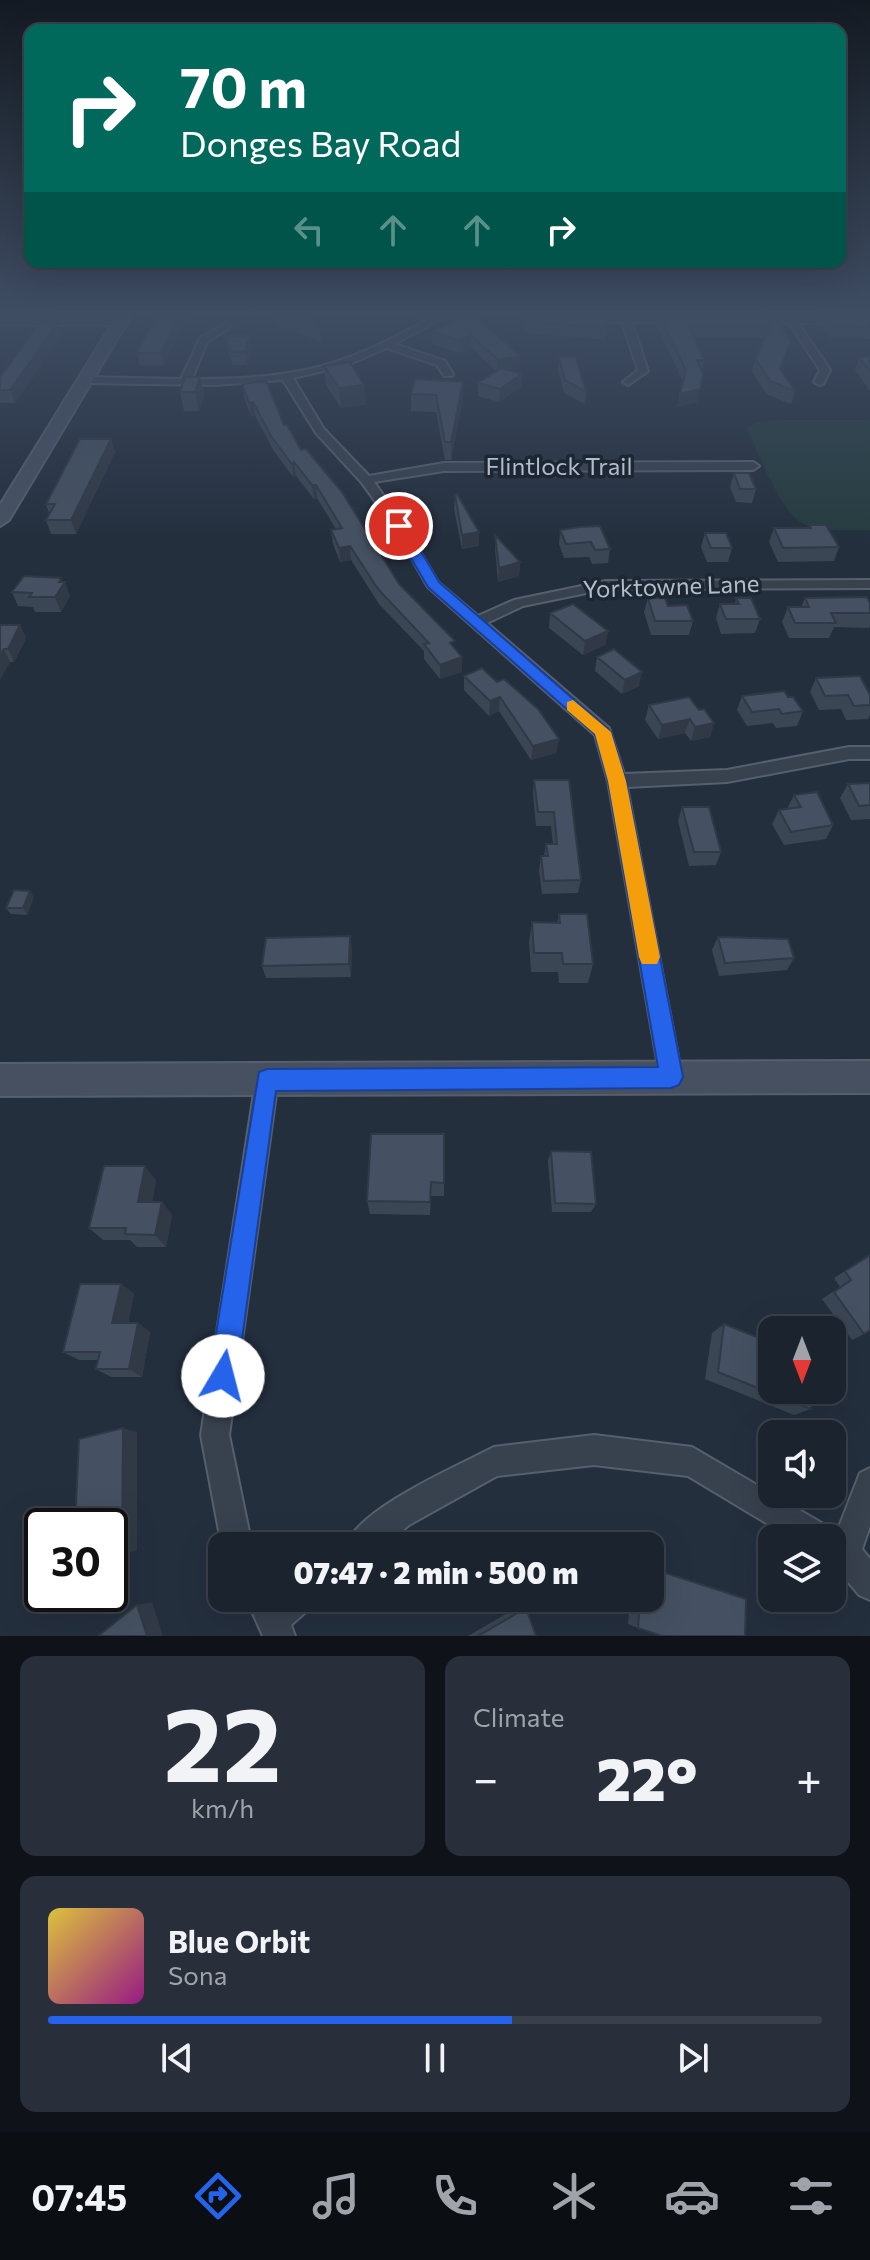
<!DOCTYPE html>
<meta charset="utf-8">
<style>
body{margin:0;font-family:Commissioner,sans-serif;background:#282f3a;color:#f1f3f6;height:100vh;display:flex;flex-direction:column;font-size:30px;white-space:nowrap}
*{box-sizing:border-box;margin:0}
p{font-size:26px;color:#a0a4aa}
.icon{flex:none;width:44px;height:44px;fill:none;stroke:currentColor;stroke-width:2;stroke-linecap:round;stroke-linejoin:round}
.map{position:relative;height:1636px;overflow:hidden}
.details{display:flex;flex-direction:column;gap:20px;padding:20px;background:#0f1319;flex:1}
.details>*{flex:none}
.top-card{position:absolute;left:24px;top:24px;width:822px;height:244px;border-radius:16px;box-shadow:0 8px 32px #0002,0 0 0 2px #39404a;background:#00695c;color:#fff;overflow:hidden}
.needle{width:52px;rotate:180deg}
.buttons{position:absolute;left:758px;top:1316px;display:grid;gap:16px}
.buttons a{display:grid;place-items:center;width:88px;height:88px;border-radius:16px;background:#1b232e;box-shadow:0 8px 32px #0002,0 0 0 2px #39404a;font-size:40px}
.speed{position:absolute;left:24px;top:1508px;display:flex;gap:16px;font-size:40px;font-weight:700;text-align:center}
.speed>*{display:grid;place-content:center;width:104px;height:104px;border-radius:50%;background:#1b232e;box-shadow:0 8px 32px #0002,0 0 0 2px #39404a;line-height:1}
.speed .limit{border:4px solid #111;border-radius:12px;background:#fff;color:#111}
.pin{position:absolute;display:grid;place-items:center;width:68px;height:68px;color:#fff;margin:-34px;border:4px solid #fff;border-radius:50%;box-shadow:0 2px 8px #0007}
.me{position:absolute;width:88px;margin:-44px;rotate:8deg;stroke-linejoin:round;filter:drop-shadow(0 0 6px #0008)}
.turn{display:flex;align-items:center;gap:28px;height:168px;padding:0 24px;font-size:36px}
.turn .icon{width:104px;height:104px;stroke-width:2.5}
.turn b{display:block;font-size:56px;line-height:68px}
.lanes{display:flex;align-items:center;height:76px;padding:0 24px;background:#0003;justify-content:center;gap:40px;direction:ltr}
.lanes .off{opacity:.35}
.big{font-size:60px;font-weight:800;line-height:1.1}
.details .tile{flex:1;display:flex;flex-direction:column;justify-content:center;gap:12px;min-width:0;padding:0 28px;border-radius:16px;background:#282f3a}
.details .dial{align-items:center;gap:0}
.dial b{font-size:104px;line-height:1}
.song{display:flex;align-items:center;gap:24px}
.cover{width:96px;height:96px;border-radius:12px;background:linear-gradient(135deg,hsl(50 70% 55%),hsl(310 70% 35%))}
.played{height:8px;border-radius:4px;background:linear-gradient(90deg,#2563eb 60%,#39404a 60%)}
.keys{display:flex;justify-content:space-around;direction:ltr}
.heat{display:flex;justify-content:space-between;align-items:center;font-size:44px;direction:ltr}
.details .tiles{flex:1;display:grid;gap:20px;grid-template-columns:1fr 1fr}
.tile:last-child{grid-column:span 2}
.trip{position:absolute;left:208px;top:1532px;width:456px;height:80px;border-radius:16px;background:#1b232e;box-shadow:0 8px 32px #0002,0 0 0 2px #39404a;font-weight:800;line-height:80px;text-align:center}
.tabs{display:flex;height:128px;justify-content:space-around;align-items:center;background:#0b0e12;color:#a0a4aa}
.tabs .icon{width:56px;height:56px}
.tabs .active{color:#2563eb}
.tabs b{font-size:36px;color:#f1f3f6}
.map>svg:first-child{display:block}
.green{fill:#263c3f}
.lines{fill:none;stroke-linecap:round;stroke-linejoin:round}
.street-casing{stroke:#565f6c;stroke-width:4}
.secondary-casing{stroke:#565f6c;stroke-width:4}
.street{fill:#38414e;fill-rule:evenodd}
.secondary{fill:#465061;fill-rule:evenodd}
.wall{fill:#3b4654}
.shaded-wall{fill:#303945}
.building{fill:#455162;stroke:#303945;stroke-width:2}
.route{fill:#2563eb;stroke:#184099;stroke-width:2}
.slow{fill:#f59e0b}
.labels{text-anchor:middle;stroke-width:7;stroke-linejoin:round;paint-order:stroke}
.far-street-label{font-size:24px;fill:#b4bcc9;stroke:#1d2633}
</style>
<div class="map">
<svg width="870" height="1636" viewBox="0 0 870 1636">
<rect width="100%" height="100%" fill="#242f3e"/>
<!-- green -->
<path class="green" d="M780,420H870V530C849,530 826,532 806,525C782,517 759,453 747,429L756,422Z"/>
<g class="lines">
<defs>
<path id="street" d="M444,311H456L394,344L445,361L453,374L452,376H444L437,365L387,348L345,366L293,378L324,429L369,476L444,463L753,462L759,466L753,470L444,471L374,482L405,526L438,582L478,616L514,600L606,581L870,580V588L606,589L523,606L487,623L609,728L624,774L727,770L849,747H870V759H849L727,782L627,787L682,1077L679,1085L671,1088L663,1085L660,1077L608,781L595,735L428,587L393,526L362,483L316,433L283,380L214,385L85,383L80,380L85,377L181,379L200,338L226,323L231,326L229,328L207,342L192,379C241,379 292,377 338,361C375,349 410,329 444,311Z
M509,311H529L555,317L550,320Z
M584,316H678L683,319L678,322H632L648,371L628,385L623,382L638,370L622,322L581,321Z
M752,317H870V323H798L830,370L823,384L819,385L814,382L820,370L789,323L749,322Z
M0,319H121L126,322L121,325H0Z
M267,1069L275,1072L278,1080L229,1435L252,1546L222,1547L201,1435L256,1080L259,1072Z
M594,1435L692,1447L837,1532L860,1473L870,1468V1526L862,1549L870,1559V1600L859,1595L832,1563V1538H791L688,1476L594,1465L497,1476L409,1525L384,1546H345C360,1509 447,1471 484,1452L494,1447Z
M246,1598H314L309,1609L291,1625L295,1636H263Z"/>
<path id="secondary" d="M120,311H134L9,520L0,526V505Z
M870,1061V1093L0,1096V1064Z"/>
</defs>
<!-- street casing -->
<use href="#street" class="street-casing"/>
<!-- secondary casing -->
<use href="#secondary" class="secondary-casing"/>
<!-- street -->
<use href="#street" class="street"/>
<!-- secondary -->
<use href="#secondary" class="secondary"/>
</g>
<!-- wall -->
<path class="wall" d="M159,311H189L164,365H140L137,353Z
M261,311H298L320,329L321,341L282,328Z
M469,311L520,356L519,368L509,370L522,374L521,387L499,402L478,396V383L496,371L471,347L460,353L432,344V332Z
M526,311H601L607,328L606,340L524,333Z
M649,311H762V313L787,353L781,370L795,391L791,404L766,394L752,371L756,359L764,338H694L704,360L697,402L677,407L683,382L656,325L658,313H650Z
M810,311H870V339L831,338L822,326L825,314H812Z
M58,323L62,335L15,403H0V377Z
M225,336L252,348L247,365H233L227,348Z
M559,357L586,392L585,404L564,393L558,370Z
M859,357H870V391L855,370Z
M324,366L366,404L341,408L326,385Z
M200,377L204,396L199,411H184L180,392Z
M463,382V398L451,460H445L436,412L411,411V394Z
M242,384L284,425L399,584L462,657V672L440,679L424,659V651L379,604L351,560L340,562L333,544L331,530L336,529L317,498L314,499L296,476L293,477L273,450L255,415L251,416L244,397Z
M111,439L115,452L76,534H51L46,520L49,513L46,504Z
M734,473L756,489L752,503L736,502L730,487Z
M455,495L479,546L462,549L454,509Z
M810,525L839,547L834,561L778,562L769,542L774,528H808Z
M560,530L610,549L608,563L592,564L589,557L564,558L559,544Z
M705,533L732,548L728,562H707L701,547Z
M495,535L520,562L519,576L498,582L495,549Z
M61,578L62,582H65L70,596L61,612H35L33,607L18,606L12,592Z
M648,598L668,606L693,621L689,635H651L644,612Z
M736,598L760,619L755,633L721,634L716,618L720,604H735Z
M805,598L870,603V625L869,628L834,627L829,638H789L782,622L788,607H801Z
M550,613L608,631L605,645L583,655L549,628Z
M0,625H20L26,638L14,662H10L0,680Z
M597,657L639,686L622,694L595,671Z
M464,676L497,682L559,739L556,753L531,760L499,711L489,716L464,690Z
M816,678L870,695V715L868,719L846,720L841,709L819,710L810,692Z
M742,696L788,697L803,711L797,726L776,728L773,723L747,726L737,710Z
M649,705L699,710L714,723L710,737L691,741L685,733L658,739L645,720Z
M534,780H569L581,880L578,893L542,894L539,870L541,856H544L546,844H553L551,826H536L533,794Z
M870,783V819L851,820L840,798L848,784Z
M794,795L833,825L826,839L784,845L772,824L779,810L787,809Z
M682,807L721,852L716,865L689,866L678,821Z
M34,897L27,915L11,914L6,908Z
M559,914L593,964L588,983H559L558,972H531L529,942L532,922L557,923Z
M718,937L794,958L787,970L719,976L712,950Z
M352,949L351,977L266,978L262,966Z
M444,1134V1196H431L430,1215L370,1214L367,1201Z
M551,1151L596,1204L591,1212H552L548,1161Z
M156,1180L152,1202H162L172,1215L166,1247H137L130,1240H103L89,1228Z
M870,1255L864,1334L852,1340L822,1299L840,1287L834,1278Z
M121,1284L134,1294L128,1323H138L150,1332L142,1377H111L96,1369L98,1360H79L63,1352Z
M724,1324L811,1409L794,1415L705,1379L712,1333Z
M630,1598H650L638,1628L628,1624Z
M521,1605L526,1608L536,1636H468Z"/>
<!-- shaded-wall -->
<path class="shaded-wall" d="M181,311H189L164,365L161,353Z
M58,323L62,335L15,403L10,390Z
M471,335V347L460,353V341Z
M250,336L252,348L247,365L245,352Z
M520,356L519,368L497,372L498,360Z
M522,374L521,387L499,402L500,389Z
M200,377L204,396L199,411L195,392Z
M463,382V398L451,460V442Z
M364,385L366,404L341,408L339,388Z
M700,389L697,402L677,407L680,394Z
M253,402L255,415L251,416L249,403Z
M111,439L115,452L76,534L71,520Z
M294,462L296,476L293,477L292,464Z
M312,485H316L317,498L314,499Z
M479,532V546L462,549V535Z
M350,546L351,560L340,562L339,548Z
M520,562L519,576L498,582L499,568Z
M61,578L63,584L65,582L70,596L61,612L55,597L59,582Z
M20,625L26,638L14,662L8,649Z
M608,631L605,645L583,655L585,641Z
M4,649L10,662L0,680V655Z
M462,657V672L440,679V665Z
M642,672L639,686L622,694L625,680Z
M500,697L499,711L489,716L490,701Z
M690,719L685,733L658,739L662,725Z
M714,723L710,737L691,741L695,727Z
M559,739L556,753L531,760L533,746Z
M30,891L34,897L27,915L23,908Z
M350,936L352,949L351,977L349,964Z
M145,1166L156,1180L149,1215L138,1202Z
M162,1202L172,1215L166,1247L155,1235Z
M121,1284L134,1294L126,1332L112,1323Z
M138,1323L150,1332L142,1377L129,1369Z
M123,1428L137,1432V1550L110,1558Z
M152,1602L163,1636H147L137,1605Z"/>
<!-- building -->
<path class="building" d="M159,311H181L161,353H137Z
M274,311H298L320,329L280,316Z
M469,311L520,356L498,360L471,335L460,341L432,332Z
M526,311H584L604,313L607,328L525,321Z
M658,313H772L791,341L780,369L795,391L770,381L756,359L770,326H689L704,360H697L703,374L700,389L680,394L686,370Z
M826,314H870V327L835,326Z
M40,323H58L10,390H0V377Z
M225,336H250L245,352H231Z
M559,357H576L586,392L565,380Z
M859,357H870V372Z
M350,362L364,385L339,388L324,366Z
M501,368L522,374L500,389L478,383Z
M185,377H200L195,392H180Z
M415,379L463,382L451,442H445L436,395L411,394Z
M266,381L284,425H287L301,450L306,449L342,492L399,584L455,641L450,643L462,657L440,665L424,644L429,643L378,589L350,546L339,548L331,530L342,528L316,485H312L294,462L292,464L271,436L253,402L249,403L242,384Z
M80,439H111L71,520H46L55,504H46Z
M734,473H749L756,489H740Z
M457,494L479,532L462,535L455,495Z
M810,525H826L839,547L783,548L774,528H811Z
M600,526L610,549L595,550L591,542L566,544L560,530L579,527Z
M705,533H726L732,548H711Z
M495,535L520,562L499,568Z
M24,576L61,578L59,582H65L55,597H29L32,593L12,592Z
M867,597L870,603V613H831L836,623H795L788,607H809L805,598Z
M648,598H665L668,606L687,605L693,621H655Z
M736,598H751L760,619H726L720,604H739Z
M573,604L608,631L585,641L550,613Z
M0,625H20L8,649H4L0,655Z
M614,649L642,672L625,680L597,657Z
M482,668L497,682L504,679L538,709L559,739L533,746L500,697L490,701L464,676Z
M860,676L870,695V705L854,706L848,695L825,696L816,678Z
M784,691L788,697H793L803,711L782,714L779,709L752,712L742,696Z
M689,697L699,710L704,709L714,723L695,727L690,719L662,725L649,705Z
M534,780H569L581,880L544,881L541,856H548L546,844H557L554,812H538Z
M870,783V805L859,806L848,784Z
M817,792L833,825L791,832L779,810L801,807L794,795Z
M682,807H709L721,852H694Z
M14,890L30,891L23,908H6Z
M559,914H587L593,964H563L562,953H534L532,922L560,923Z
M350,936L349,964L262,966L266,938Z
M718,937L788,939L794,958L725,963Z
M371,1134H444V1183L431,1182L430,1202L367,1201Z
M551,1151L591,1152L596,1204L555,1203Z
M104,1166H145L138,1202H162L155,1235L125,1234L126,1228H89Z
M870,1255V1330L864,1334L834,1292L851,1280L845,1271Z
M80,1284H121L112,1323H138L129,1369H96L100,1352H63Z
M724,1324L772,1343V1390H812L811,1409L718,1372Z
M123,1428L122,1551L110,1554V1526H75L79,1439Z
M650,1568L746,1599L745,1636H662L638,1628L640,1598H650Z
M137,1605L147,1636H98Z
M526,1608L536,1636H478Z"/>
<!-- sky -->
<linearGradient id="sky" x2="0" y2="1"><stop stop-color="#141a22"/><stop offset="0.58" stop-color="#3f4d63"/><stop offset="1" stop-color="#3f4d63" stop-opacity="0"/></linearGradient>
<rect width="870" height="540" fill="url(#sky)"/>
<!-- route -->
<path class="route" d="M399,522L406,526L439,582L611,732L626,781L683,1077L679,1085L671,1088L276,1091L237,1376L233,1386L223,1390L213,1386L209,1376L259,1072L267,1069L658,1067L608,781L595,734L428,587L392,526Z"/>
<!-- slow -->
<path class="slow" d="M573,700L611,732L626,781L660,957L657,964H642L639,957L608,781L595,734L567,710V702Z"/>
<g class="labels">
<!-- far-street labels -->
<g class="far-street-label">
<text x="559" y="475">Flintlock Trail</text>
<text transform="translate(671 587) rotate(-2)" y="8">Yorktowne Lane</text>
</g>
</g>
</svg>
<div class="buttons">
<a><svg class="needle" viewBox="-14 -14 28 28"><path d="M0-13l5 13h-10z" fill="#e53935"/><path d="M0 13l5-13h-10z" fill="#a0a4aa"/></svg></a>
<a><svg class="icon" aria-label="sound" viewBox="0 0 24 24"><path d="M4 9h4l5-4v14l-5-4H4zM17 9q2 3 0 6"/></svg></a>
<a><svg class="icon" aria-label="layers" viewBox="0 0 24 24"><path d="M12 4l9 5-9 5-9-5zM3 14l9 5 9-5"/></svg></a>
</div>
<div class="speed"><div class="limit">30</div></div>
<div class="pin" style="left:399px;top:526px;background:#d93025"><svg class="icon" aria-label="arrive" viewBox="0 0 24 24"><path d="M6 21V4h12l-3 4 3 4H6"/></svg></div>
<svg class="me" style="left:223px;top:1376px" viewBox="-20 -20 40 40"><circle r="19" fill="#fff"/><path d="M0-13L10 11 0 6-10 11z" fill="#2563eb"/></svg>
<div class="trip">07:47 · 2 min · 500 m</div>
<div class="top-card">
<div class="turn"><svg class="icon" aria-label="right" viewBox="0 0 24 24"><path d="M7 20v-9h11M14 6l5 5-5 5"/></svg><div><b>70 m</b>Donges Bay Road</div></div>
<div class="lanes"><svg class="icon off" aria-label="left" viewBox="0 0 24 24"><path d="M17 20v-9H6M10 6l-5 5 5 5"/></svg><svg class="icon off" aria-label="ahead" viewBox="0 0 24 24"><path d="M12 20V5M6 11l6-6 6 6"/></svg><svg class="icon off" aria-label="ahead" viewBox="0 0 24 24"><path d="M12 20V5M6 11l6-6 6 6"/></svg><svg class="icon" aria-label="right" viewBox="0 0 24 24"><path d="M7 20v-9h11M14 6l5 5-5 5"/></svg></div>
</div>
</div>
<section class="details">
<div class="tiles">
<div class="tile dial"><b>22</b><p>km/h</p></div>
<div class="tile"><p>Climate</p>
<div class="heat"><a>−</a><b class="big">22°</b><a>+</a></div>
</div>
<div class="tile">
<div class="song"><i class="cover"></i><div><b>Blue Orbit</b><p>Sona</p></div></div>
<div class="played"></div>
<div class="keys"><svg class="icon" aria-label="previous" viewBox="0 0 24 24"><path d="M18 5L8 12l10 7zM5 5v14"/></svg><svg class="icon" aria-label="pause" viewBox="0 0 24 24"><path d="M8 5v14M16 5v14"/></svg><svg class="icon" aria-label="next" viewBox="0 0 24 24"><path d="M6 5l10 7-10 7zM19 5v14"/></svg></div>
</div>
</div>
</section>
<nav class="tabs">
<b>07:45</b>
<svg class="icon active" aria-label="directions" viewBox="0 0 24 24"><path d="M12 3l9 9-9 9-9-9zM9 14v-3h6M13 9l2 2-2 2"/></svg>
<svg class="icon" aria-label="music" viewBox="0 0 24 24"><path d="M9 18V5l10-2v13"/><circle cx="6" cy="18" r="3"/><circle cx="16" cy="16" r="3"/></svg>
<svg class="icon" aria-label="phone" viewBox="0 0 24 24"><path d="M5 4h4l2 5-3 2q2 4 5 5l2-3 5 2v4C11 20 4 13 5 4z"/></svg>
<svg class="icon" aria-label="climate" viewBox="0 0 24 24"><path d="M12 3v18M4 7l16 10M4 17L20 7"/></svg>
<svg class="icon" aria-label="car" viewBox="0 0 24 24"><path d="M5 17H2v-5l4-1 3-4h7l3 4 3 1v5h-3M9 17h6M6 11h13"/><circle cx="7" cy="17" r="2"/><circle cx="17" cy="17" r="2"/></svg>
<svg class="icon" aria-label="filters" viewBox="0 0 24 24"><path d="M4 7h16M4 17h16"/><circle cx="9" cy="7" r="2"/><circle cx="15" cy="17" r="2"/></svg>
</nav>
